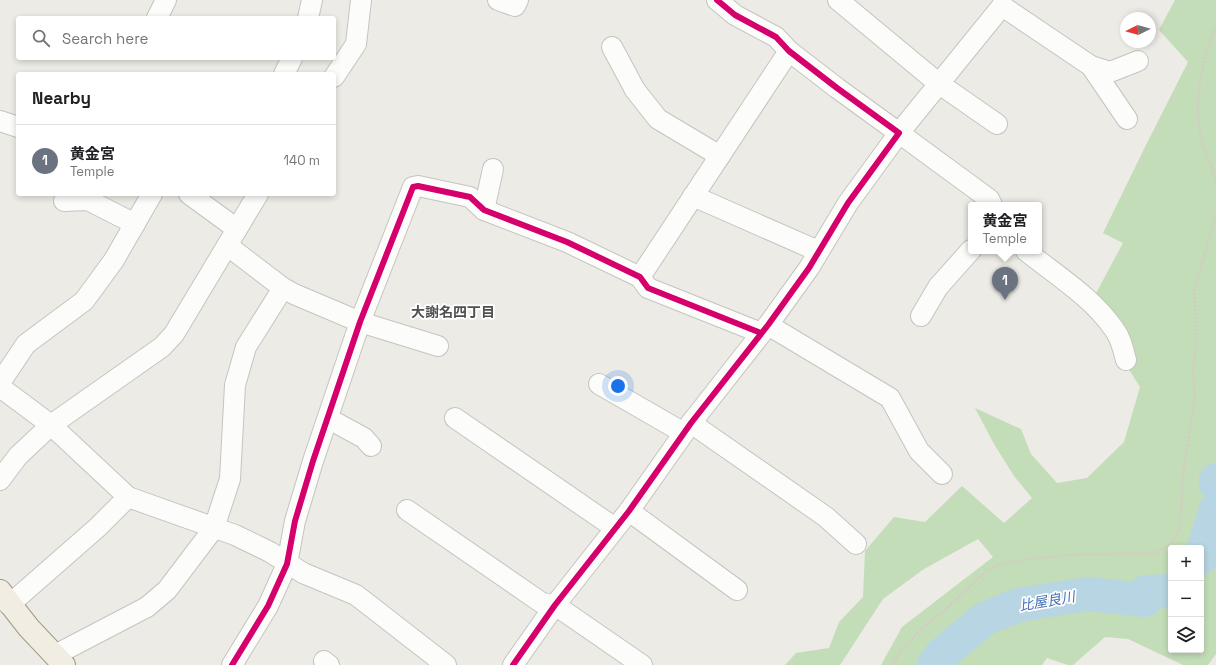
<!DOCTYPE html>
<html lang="en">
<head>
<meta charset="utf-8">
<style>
  body { margin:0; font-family:"Space Grotesk","Noto Sans JP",sans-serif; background:#f6f6f6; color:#202124 }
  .controls { position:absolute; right:12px; bottom:12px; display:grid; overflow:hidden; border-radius:4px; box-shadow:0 2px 6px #0003 }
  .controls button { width:36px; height:36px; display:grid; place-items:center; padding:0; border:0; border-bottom:1px solid #e0e0e0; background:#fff; color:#202124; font:20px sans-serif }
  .compass { position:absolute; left:1120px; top:12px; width:36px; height:36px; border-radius:50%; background:#fff; box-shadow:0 2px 6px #0003; rotate:265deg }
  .you { position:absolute; left:618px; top:386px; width:14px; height:14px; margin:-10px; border:3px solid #fff; border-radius:50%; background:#1a73e8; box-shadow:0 0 0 6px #1a73e833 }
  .badge { display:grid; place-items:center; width:26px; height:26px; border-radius:50%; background:#656563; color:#fff; font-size:13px; font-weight:700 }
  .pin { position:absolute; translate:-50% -33px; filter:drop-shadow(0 1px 2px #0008) }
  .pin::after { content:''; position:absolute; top:21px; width:14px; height:12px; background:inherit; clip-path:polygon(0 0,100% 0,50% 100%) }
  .popup { position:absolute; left:968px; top:202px; width:74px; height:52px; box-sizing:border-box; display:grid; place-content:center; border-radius:4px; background:#fff; filter:drop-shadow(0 1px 3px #0005); font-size:13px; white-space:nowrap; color:#757577 }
  .popup b { font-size:15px; color:#202124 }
  .popup::after { content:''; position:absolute; left:50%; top:100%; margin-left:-8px; border:8px solid transparent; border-top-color:#fff }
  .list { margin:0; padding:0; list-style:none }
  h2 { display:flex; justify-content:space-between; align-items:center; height:52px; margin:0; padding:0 16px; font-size:17px }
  h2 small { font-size:13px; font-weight:400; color:#757577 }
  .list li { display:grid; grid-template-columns:26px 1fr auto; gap:12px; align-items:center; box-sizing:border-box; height:72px; padding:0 16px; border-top:1px solid #e0e0e0 }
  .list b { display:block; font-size:15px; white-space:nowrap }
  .list p { margin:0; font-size:13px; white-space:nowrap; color:#757577 }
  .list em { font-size:13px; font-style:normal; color:#757577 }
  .icon { flex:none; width:22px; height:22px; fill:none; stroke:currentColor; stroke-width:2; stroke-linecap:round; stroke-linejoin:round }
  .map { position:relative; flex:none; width:1216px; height:665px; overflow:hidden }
  .search { position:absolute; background:#fff; box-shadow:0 2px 6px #0003; left:16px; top:16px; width:320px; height:44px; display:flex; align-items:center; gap:10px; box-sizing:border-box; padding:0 14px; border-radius:4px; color:#757577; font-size:15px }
  .panel { position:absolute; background:#fff; box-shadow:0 2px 6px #0003; left:16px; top:72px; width:320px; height:124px; border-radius:4px }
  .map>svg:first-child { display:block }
  .forest { fill:#c3ddb8; fill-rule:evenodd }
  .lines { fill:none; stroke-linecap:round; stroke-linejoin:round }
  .river { stroke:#b7d5e2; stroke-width:34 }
  .minor-casing { stroke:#c4c4c1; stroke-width:22 }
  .major-casing { stroke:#a29b82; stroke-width:24 }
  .path { stroke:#d7c9c4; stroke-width:2.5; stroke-dasharray:2 2; stroke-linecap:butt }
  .minor { stroke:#fcfcfb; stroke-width:20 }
  .major { stroke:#f1ede3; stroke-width:22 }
  .cycleway-casing { stroke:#fff; stroke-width:8 }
  .cycleway { stroke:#d6006c; stroke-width:6 }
  .labels { text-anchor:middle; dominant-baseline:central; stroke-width:3.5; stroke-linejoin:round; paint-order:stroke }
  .neighbourhood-label { font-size:14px; font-weight:bold; fill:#505050; stroke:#fff }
  .water-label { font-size:14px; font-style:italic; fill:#4471b3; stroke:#fff }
</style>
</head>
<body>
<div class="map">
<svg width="1216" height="665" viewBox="0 0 1216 665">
  <rect width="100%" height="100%" fill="#ecebe5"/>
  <path class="forest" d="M 1175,0 L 1216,0 L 1216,654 L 1208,665 L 1183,665 L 1128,639 L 1105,637 L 1073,665 L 1068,665 L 1047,658 L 1042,665 L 881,665 L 902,627 L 993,557 L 978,539 L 924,569 L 883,599 L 840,665 L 785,665 L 796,653 L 829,648 L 839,622 L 863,597 L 865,551 L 894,517 L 925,522 L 962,486 L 1004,523 L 1032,498 L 1014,476 L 994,444 L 975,408 L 1021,429 L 1031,454 L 1057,483 L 1087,478 L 1124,442 L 1140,387 L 1118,352 L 1094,297 L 1123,243 L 1103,233 L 1146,145 L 1188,62 L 1159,30 ZM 1171,548 L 1201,548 L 1201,650 L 1171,650 Z"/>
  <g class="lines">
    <g class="river">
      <path d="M 1216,480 L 1216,484"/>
      <path d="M 1201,558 L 1216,509"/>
      <path d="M 934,665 L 941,655 L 984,619 L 1018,605 L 1087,594 L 1145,600 L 1145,592 L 1171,591"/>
    </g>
    <defs>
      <g id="minor">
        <path d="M 498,0 L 515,6 L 518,0"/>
        <path d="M 838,0 L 938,83 L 997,124"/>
        <path d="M 157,18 L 166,0"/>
        <path d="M 308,18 L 312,0"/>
        <path d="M 612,47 L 635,90 L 658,119 L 720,156"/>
        <path d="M 1091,66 L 1110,72 L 1138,61"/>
        <path d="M 284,74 L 292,58"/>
        <path d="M 334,77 L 356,44 L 361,0"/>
        <path d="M 0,121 L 18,127"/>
        <path d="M 189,194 L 237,229"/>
        <path d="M 693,196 L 818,251"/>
        <path d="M 64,201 L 88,200 L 135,224"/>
        <path d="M 992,205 L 989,199 L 899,133 L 1002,6 L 1091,66 L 1127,119"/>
        <path d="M 484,210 L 493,169"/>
        <path d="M 228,246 L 283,288 L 294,294 L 360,322 L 438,346"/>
        <path d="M 1026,251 C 1056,275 1092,297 1114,329 C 1121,338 1123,349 1126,360"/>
        <path d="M 640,277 L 789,51"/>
        <path d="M 921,316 L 938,287 L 971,250"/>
        <path d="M 768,325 L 890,398 L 919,451 L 942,474"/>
        <path d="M 0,383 L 26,344 L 84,301 L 114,260 L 152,194"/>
        <path d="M 599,384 L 684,433"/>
        <path d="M 0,387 L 51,425 L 128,497 L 235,535 L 270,552 L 303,573 L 356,595 L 446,665"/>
        <path d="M 455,418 L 615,528"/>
        <path d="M 329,419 L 364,438 L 371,446"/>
        <path d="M 691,423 L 826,517 L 856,544"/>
        <path d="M 0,480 L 18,456 L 51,425 L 162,347 L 174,334 L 258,194"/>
        <path d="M 407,510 L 542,603 L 555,605 L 642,665"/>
        <path d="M 629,511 L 737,590"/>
        <path d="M 9,605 L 98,527 L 128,497"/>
        <path d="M 55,655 L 147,607 L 167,590 L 214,528 L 230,479 L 235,385 L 246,347 L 283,288"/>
        <path d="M 324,661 L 329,665"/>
        <path d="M 232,665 L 268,606 L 287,564 L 295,521 L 313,461 L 360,322 L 413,187 L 418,186 L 470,197 L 484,210 L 567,242 L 640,277 L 648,288 L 761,333"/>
        <path d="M 513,665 L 555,605 L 629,511 L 691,423 L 768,325 L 809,268 L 848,203 L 899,133 L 837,88 L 789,51 L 776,37 L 735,15 L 717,0"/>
      </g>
      <path id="major" d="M 0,591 L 29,628 L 64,665"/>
    </defs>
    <use href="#minor" class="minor-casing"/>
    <use href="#major" class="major-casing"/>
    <g class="path">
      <path d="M 1216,27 C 1201,60 1192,106 1202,141 C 1206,155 1214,169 1216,184"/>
      <path d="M 893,665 L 899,652 L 921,629 L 946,609 L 985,572 L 1001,564 L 1029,559 L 1070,555 L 1157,553 L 1171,544 L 1180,528 L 1183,474 L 1195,396 L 1193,368 L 1197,336 L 1194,292 L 1216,214"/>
    </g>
    <use href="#minor" class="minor"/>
    <use href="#major" class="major"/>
    <defs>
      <g id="cycleway">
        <path d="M 232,665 L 268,606 L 287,564 L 295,521 L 313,461 L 360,322 L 413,187 L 418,186 L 470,197 L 484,210 L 567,242 L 640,277 L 648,288 L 761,333"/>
        <path d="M 513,665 L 555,605 L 629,511 L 691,423 L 768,325 L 809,268 L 848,203 L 899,133 L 837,88 L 789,51 L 776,37 L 735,15 L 717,0"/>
      </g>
    </defs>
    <use href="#cycleway" class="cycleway-casing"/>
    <use href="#cycleway" class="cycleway"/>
  </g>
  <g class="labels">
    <g class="neighbourhood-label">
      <text x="453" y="312">大謝名四丁目</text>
    </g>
    <g class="water-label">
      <text transform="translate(1047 601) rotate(-10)">比屋良川</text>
    </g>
  </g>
</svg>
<div class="controls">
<button>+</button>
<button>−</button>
<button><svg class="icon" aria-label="layers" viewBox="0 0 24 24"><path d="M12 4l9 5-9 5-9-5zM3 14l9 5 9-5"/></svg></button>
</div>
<svg class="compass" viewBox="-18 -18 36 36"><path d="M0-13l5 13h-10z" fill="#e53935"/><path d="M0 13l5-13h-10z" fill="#757577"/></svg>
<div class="you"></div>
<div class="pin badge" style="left:1005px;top:300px;background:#6b7280">1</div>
<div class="popup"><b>黄金宮</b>Temple</div>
<div class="search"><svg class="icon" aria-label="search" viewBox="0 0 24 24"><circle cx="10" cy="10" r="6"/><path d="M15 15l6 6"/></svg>Search here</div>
<section class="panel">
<h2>Nearby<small></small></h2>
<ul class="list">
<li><span class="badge" style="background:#6b7280">1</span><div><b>黄金宮</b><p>Temple</p></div><em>140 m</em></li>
</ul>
</section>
</div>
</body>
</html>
